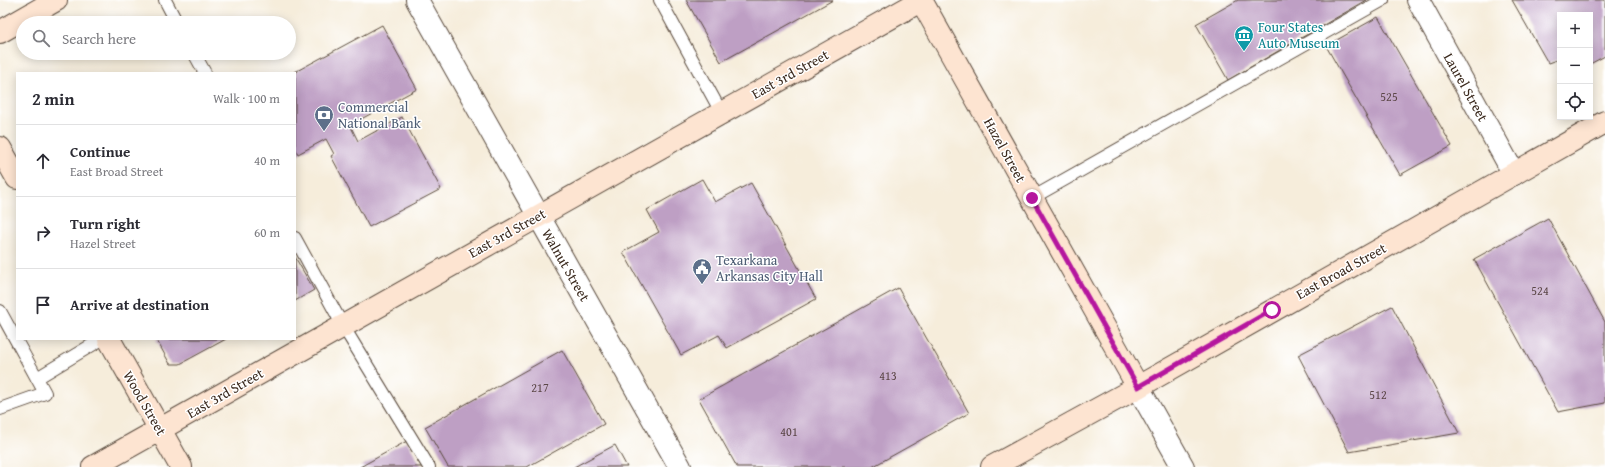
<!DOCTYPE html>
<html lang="en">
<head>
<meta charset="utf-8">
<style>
  body { margin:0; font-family:"Gentium Book Plus",serif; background:#f7f7f7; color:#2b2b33 }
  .controls { position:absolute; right:12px; top:12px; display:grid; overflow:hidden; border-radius:0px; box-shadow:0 2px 10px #0003 }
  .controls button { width:36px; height:36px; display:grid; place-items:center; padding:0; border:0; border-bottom:1px solid #e1e1e2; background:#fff; color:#2b2b33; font:20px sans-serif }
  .stop { position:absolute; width:12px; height:12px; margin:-9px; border:3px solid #b5179e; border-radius:50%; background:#fff }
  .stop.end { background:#b5179e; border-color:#fff; box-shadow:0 1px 4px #0008 }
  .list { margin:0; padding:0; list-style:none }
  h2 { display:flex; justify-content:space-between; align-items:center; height:52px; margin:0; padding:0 16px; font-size:17px }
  h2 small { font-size:13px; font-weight:400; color:#7c7c81 }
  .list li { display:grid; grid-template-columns:26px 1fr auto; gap:12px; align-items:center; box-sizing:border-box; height:72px; padding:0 16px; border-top:1px solid #e1e1e2 }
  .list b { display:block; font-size:15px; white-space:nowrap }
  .list p { margin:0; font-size:13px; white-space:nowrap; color:#7c7c81 }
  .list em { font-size:13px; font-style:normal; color:#7c7c81 }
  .icon { flex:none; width:22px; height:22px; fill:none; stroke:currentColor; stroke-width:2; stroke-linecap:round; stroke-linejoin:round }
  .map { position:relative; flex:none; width:1605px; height:467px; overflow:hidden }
  .search { position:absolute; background:#fff; box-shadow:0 2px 10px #0003; left:16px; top:16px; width:280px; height:44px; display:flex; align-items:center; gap:10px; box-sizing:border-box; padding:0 14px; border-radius:22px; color:#7c7c81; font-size:15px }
  .panel { position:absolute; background:#fff; box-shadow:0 2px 10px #0003; left:16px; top:72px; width:280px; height:268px; border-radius:0px }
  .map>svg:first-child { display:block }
  .building { fill:#be9fc4 }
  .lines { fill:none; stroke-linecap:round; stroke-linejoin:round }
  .lane-casing { stroke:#57473a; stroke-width:14 }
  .street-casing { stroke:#57473a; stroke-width:24 }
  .secondary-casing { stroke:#57473a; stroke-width:24 }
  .lane { stroke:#fff; stroke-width:12 }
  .street { stroke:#fff; stroke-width:22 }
  .secondary { stroke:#fde4d1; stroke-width:22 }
  .route { stroke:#b5179e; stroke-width:5 }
  .labels { text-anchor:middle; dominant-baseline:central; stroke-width:3; stroke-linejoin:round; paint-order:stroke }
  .number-label { font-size:12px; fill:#5c4748 }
  .culture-label { font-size:14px; fill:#0d838f; stroke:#fff; text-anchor:start }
  .street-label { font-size:14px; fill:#3b2a1e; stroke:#fff }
  .service-label { font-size:14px; fill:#4e5e75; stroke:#fff; text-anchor:start }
</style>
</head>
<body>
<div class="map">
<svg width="1605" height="467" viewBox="0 0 1605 467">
  <rect width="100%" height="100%" fill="#fff"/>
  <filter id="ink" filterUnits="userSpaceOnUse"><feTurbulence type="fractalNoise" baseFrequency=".025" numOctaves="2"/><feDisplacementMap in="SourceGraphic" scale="8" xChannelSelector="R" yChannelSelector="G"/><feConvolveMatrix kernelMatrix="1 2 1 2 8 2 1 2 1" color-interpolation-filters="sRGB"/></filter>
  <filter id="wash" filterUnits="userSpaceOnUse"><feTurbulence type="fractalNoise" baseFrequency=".012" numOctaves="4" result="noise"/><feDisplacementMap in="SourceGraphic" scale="16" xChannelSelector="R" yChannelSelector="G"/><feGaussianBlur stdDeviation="0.9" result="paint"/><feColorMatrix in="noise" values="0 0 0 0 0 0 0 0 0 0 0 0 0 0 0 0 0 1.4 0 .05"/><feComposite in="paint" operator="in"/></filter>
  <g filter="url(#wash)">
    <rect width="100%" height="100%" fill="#f6eddb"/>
    <g id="blocks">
      <g class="building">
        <path d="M 686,0 L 833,0 L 721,62 Z"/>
        <path d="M 1238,0 L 1367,0 L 1228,80 L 1196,24 Z"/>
        <path d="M 1512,0 L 1605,0 L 1605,56 L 1590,64 L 1590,15 L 1560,15 L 1560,62 L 1559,59 L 1548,63 Z"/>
        <path d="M 1378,17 L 1452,146 L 1400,175 L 1326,46 Z"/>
        <path d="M 382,25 L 417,89 L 350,125 L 358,141 L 402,117 L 441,189 L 369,227 L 331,156 L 334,154 L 326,139 L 298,154 L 295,148 L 295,72 Z"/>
        <path d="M 702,179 L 715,202 L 751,183 L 816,299 L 727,348 L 719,335 L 681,355 L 623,252 L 659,232 L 647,210 Z"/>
        <path d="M 1548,218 L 1605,322 L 1605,403 L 1558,412 L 1474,259 Z"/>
        <path d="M 295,257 L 314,290 L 295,301 Z"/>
        <path d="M 898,288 L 969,413 L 872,467 L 737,467 L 699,399 Z"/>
        <path d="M 1392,306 L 1459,433 L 1349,452 L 1298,355 Z"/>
        <path d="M 156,339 L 226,339 L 180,364 L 170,364 Z"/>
        <path d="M 562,350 L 604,424 L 527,467 L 448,467 L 425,427 Z"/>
        <path d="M 407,441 L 422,467 L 360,467 Z"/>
        <path d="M 615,445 L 627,467 L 574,467 Z"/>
      </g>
    </g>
  </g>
  <g filter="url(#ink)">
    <use href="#blocks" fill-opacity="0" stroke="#57473a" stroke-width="1"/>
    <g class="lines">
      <defs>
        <g id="lane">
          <path d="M 165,0 L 177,23"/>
          <path d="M 660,0 L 721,112"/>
          <path d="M 194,53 L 205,73"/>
          <path d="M 1032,198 L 1383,0"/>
          <path d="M 295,238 L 343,326 L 429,467"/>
          <path d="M 0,311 L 45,393 L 0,409"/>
          <path d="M 37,378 L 102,339"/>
        </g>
        <g id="street">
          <path d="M 417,0 L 680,467"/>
          <path d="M 1418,0 L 1514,174"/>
          <path d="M 1138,387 L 1183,467"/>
        </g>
        <g id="secondary">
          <path d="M 921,0 L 1138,387"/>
          <path d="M 0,32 L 56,0"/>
          <path d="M 0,148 L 17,178"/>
          <path d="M 109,339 L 181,467"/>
          <path d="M 93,467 L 922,0"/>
          <path d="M 992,467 L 1138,387 L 1605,122"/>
        </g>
      </defs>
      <use href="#lane" class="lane-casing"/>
      <use href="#street" class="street-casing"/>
      <use href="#secondary" class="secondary-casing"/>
      <use href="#lane" class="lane"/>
      <use href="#street" class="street"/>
      <use href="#secondary" class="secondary"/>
    </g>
  </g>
  <g class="lines" filter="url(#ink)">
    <path class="route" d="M 1032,198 L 1138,387 L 1272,310"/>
  </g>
  <defs>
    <symbol id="museum-pin" viewBox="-11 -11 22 30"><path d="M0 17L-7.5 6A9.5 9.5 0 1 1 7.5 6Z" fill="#0f9aa8" stroke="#fff"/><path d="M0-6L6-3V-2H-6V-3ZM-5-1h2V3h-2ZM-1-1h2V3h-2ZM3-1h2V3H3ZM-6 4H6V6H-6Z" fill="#fff"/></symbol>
    <symbol id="bank-pin" viewBox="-11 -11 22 30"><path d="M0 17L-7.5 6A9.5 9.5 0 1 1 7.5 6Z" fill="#5c6f8a" stroke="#fff"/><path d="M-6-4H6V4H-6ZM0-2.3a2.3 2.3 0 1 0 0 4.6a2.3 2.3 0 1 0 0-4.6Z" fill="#fff"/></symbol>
    <symbol id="civic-pin" viewBox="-11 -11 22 30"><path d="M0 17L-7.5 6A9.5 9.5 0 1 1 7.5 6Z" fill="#5c6f8a" stroke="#fff"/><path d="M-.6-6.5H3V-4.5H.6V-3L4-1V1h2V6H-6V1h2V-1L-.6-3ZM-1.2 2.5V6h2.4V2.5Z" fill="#fff"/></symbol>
  </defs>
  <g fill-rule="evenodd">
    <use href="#museum-pin" x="1233" y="24" width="22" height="30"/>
    <use href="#bank-pin" x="313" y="104" width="22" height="30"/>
    <use href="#civic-pin" x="691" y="257" width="22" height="30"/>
  </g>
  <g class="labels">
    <g class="number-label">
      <text x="1389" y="96">525</text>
      <text x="1540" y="290">524</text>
      <text x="888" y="375">413</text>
      <text x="540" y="387">217</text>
      <text x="1378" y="394">512</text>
      <text x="789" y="431">401</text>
    </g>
    <g class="culture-label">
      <text x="1258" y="27">Four States<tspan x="1258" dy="16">Auto Museum</tspan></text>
    </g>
    <g class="street-label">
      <text transform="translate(790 74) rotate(-29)">East 3rd Street</text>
      <text transform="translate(1466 87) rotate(61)">Laurel Street</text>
      <text transform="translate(1005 150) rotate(61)">Hazel Street</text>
      <text transform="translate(507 233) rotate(-29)">East 3rd Street</text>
      <text transform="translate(566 265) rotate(60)">Walnut Street</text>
      <text transform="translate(1341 271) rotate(-29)">East Broad Street</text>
      <text transform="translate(225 393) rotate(-30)">East 3rd Street</text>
      <text transform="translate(145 403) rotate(60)">Wood Street</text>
    </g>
    <g class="service-label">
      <text x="338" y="107">Commercial<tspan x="338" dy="16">National Bank</tspan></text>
      <text x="716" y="260">Texarkana<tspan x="716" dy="16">Arkansas City Hall</tspan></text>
    </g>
  </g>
</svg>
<div class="controls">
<button>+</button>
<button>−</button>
<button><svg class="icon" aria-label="locate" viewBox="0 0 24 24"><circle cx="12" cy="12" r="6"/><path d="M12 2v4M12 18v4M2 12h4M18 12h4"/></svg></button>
</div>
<div class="stop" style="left:1272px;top:310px"></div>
<div class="stop end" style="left:1032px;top:198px"></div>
<div class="search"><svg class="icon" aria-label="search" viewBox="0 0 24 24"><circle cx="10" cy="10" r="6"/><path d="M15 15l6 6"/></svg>Search here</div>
<section class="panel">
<h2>2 min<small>Walk · 100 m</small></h2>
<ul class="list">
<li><svg class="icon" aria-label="ahead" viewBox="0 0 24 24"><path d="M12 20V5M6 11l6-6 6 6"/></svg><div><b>Continue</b><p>East Broad Street</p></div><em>40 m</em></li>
<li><svg class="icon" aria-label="right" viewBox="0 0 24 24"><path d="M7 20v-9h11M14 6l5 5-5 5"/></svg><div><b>Turn right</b><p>Hazel Street</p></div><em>60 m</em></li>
<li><svg class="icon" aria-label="arrive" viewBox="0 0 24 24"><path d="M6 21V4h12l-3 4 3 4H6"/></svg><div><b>Arrive at destination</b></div></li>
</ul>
</section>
</div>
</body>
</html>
